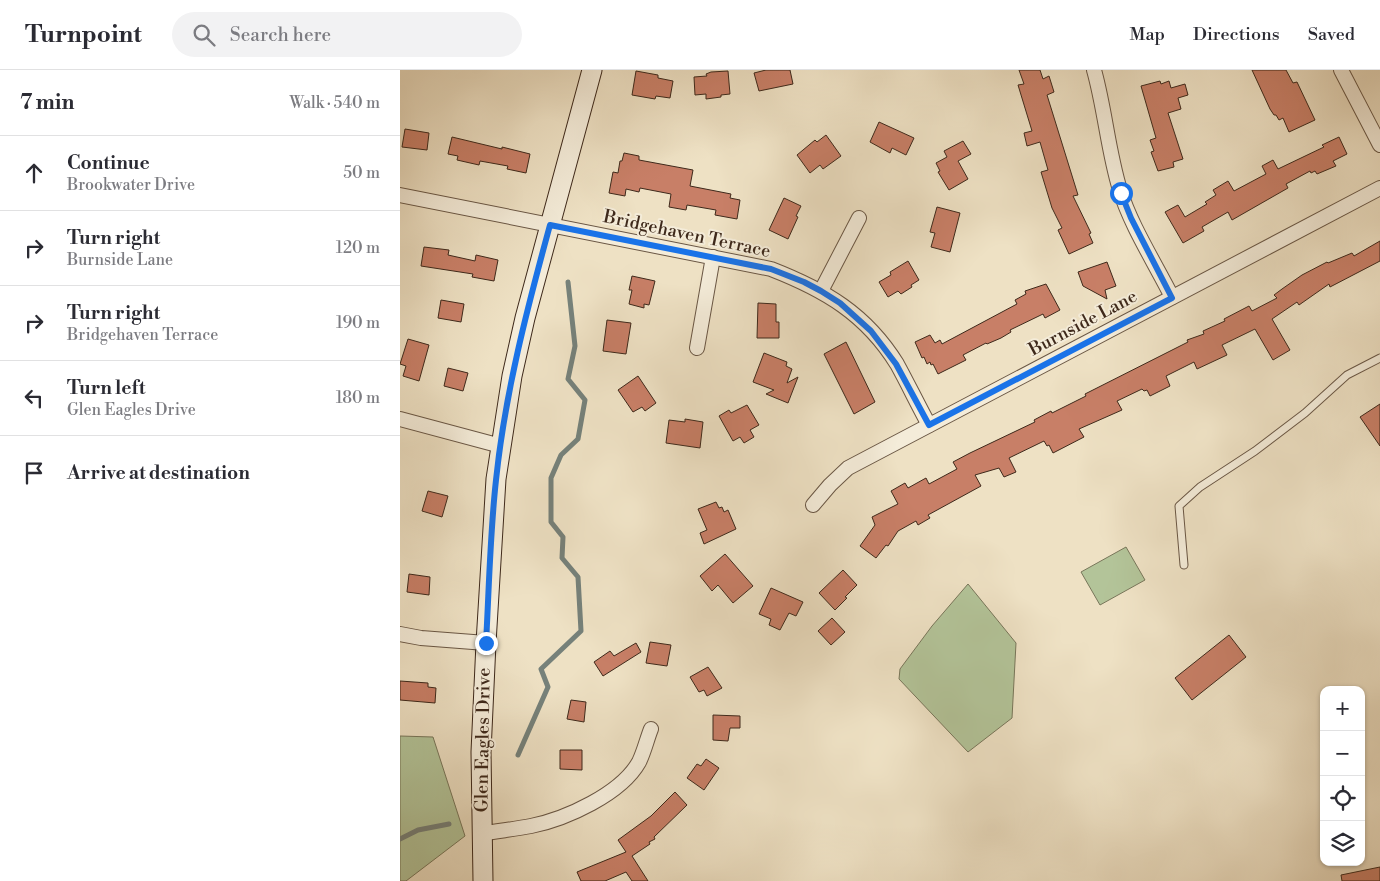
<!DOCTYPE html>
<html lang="en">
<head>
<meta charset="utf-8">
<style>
  body { margin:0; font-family:"Libre Bodoni",serif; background:#f2f2f3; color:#2b2b33 }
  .controls { position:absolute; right:15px; bottom:15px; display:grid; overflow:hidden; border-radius:10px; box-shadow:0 1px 4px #0004 }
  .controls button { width:45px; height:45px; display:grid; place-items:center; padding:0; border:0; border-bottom:1px solid #e1e1e2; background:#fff; color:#2b2b33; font:25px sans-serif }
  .stop { position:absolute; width:15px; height:15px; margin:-11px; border:4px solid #1a73e8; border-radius:50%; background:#fff }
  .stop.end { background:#1a73e8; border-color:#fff; box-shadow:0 1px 5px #0008 }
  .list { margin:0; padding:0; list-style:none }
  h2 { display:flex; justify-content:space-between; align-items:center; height:65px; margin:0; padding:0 20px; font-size:21px }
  h2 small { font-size:16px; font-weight:400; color:#7c7c81 }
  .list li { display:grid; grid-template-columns:32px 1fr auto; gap:15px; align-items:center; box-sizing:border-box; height:75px; padding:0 20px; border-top:1px solid #e1e1e2 }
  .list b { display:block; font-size:19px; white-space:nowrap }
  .list p { margin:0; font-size:16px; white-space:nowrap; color:#7c7c81 }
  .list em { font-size:16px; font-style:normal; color:#7c7c81 }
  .icon { flex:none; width:28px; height:28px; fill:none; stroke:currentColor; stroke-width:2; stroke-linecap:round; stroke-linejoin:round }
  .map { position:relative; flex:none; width:980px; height:811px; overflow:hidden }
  header { display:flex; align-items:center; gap:30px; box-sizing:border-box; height:70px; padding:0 25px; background:#fff; border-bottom:1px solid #e1e1e2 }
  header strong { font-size:24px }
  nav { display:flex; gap:28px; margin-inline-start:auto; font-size:18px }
  .search { width:350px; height:45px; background:#f2f2f3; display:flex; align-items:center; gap:12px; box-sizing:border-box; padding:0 18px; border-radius:28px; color:#7c7c81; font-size:19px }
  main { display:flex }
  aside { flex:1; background:#fff }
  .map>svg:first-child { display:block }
  .green { fill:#b3c499; stroke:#78765a }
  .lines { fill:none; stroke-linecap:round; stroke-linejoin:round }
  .stream { stroke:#76817a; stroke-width:5 }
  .building { fill:#c87f67; stroke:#3e291b }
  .lane-casing { stroke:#6a5745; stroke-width:9 }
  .street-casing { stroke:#6a5745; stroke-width:16 }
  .secondary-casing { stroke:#3e291b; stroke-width:21 }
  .lane { stroke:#f4ecd9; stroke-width:7 }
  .street { stroke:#f4ecd9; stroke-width:14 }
  .secondary { stroke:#f4ecd9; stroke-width:19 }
  .route { stroke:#1a73e8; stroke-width:6 }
  .labels { text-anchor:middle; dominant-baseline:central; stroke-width:4; stroke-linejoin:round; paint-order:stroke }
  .street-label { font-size:18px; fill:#3e291b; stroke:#f4ecd9 }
</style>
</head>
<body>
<header>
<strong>Turnpoint</strong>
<div class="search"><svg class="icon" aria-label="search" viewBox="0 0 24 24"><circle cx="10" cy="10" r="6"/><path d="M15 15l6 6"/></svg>Search here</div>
<nav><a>Map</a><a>Directions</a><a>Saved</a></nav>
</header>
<main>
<aside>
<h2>7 min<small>Walk · 540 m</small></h2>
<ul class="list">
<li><svg class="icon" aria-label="ahead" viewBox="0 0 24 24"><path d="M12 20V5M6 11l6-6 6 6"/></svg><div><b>Continue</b><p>Brookwater Drive</p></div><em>50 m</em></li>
<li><svg class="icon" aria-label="right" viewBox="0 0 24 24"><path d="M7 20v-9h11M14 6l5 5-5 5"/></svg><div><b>Turn right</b><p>Burnside Lane</p></div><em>120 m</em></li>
<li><svg class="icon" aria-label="right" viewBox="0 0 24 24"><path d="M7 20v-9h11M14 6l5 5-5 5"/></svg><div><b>Turn right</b><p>Bridgehaven Terrace</p></div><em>190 m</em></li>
<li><svg class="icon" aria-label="left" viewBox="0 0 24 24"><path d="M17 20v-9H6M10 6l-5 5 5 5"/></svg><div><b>Turn left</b><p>Glen Eagles Drive</p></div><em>180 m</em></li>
<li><svg class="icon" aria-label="arrive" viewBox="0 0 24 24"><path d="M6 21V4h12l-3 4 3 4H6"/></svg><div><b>Arrive at destination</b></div></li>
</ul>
</aside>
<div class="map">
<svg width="980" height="811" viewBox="0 0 980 811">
  <rect width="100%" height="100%" fill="#eee1c4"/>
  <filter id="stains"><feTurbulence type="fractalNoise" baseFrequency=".004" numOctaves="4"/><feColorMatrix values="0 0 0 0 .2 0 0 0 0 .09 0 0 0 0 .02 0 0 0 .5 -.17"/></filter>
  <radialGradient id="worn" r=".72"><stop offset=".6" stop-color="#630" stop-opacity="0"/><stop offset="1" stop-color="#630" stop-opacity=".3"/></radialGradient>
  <g class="green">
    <path d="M 726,477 L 745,510 L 700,535 L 681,502 Z"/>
    <path d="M 568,514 L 616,573 L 612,648 L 568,682 L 499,609 L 500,599 L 532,556 Z"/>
    <path d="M 0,666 L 33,667 L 65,766 L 6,811 L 0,811 Z"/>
  </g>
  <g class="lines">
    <g class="stream">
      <path d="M 118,685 L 148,617 L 141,599 L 181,561 L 178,507 L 162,488 L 163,467 L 151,452 L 151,408 L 161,385 L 178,369 L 185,330 L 168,309 L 175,276 L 168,212"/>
      <path d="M 0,769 L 18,760 L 49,754"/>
    </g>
  </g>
  <g class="building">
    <path d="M 366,0 L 390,0 L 393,14 L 359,21 L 354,3 Z"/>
    <path d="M 619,0 L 640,0 L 643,9 L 649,6 L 654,22 L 647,25 L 678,125 L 673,126 L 691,163 L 689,164 L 693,173 L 669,184 L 658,160 L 662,158 L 652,138 L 641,102 L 648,100 L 640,72 L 627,76 L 624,63 L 632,61 L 618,15 L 624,14 Z"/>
    <path d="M 852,0 L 886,0 L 893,13 L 897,12 L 915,50 L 889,62 L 883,48 L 879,50 L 876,45 L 874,45 L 870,39 Z"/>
    <path d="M 236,1 L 258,5 L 258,8 L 273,11 L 270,28 L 256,26 L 255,29 L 232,25 Z"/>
    <path d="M 328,1 L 330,24 L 321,25 L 321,27 L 306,29 L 306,24 L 295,25 L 294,7 L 307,6 L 306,4 L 311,2 Z"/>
    <path d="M 760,11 L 761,14 L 769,11 L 771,18 L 785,14 L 788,25 L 778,28 L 781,39 L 768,43 L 783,89 L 773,92 L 774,97 L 758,101 L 751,82 L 754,81 L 750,70 L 756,68 L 741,16 Z"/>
    <path d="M 479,52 L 514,68 L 506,85 L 492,78 L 490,83 L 470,72 Z"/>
    <path d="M 5,59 L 29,63 L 27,80 L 2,77 Z"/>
    <path d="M 426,65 L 441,86 L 423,99 L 420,95 L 410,103 L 397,85 L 415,70 L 417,72 Z"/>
    <path d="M 52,67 L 102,79 L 102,77 L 130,84 L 126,103 L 107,99 L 108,96 L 80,91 L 79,95 L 57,90 L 58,86 L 48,84 Z"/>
    <path d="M 939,67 L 947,84 L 933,91 L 936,96 L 917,104 L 915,101 L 911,103 L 910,101 L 886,114 L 888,118 L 832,150 L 828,142 L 802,157 L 804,161 L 783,173 L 765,142 L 778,135 L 785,147 L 807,134 L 805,132 L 816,125 L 813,120 L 828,111 L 834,121 L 866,104 L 862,96 L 873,90 L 878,99 L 924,77 L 922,75 Z"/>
    <path d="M 563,71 L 571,84 L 558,91 L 568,109 L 549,120 L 538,102 L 540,101 L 536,93 L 547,87 L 544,81 Z"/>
    <path d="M 224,83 L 239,86 L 239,90 L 293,100 L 290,116 L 331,124 L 330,128 L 340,130 L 337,149 L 315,145 L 316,140 L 287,135 L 286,140 L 269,137 L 271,124 L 240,118 L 239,122 L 226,119 L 225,126 L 209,123 L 213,102 L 218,103 L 220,91 L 222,91 Z"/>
    <path d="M 384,128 L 401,136 L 396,146 L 398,147 L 388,169 L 369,160 Z"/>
    <path d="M 537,137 L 560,143 L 550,182 L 531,177 L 535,163 L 530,162 Z"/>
    <path d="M 980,171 L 980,191 L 930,217 L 929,214 L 899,235 L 897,232 L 872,249 L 890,280 L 873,290 L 855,259 L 822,275 L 827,285 L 797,299 L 794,292 L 766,306 L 770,316 L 750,326 L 747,320 L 744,321 L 742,319 L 717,331 L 722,340 L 679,359 L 684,367 L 653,383 L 649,375 L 647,376 L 644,371 L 609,388 L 616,402 L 604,407 L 599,398 L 575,405 L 581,416 L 528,445 L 530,448 L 518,455 L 516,451 L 498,461 L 488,476 L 486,475 L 476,488 L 460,476 L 475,455 L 472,447 L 498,434 L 491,421 L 505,413 L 508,418 L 526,408 L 529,414 L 557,399 L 553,392 L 570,383 L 635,352 L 634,350 L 651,341 L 652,343 L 686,326 L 685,324 L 788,272 L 787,270 L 804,264 L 803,261 L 825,251 L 824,249 L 849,236 L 852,241 L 877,228 L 874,225 L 882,219 L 902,205 L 927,192 L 928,193 L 952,183 L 954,186 Z"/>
    <path d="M 24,177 L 49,180 L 48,185 L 75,191 L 76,185 L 98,190 L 94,211 L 72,207 L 73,204 L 21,196 Z"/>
    <path d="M 508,191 L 519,210 L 511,215 L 512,217 L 501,224 L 498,221 L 488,227 L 479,212 L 491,205 L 490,202 Z"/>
    <path d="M 707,192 L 716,216 L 705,220 L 707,229 L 683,216 L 678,202 Z"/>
    <path d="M 232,206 L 255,211 L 249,235 L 244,234 L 244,238 L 229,234 L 232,220 L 229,220 Z"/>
    <path d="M 646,214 L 660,240 L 645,248 L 643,244 L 610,260 L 611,262 L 601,268 L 587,274 L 586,273 L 563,285 L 566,290 L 538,304 L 533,294 L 531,295 L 530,292 L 527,294 L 524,287 L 522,288 L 515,272 L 530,265 L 535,273 L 540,270 L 542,274 L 617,234 L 615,230 L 626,224 L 625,221 Z"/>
    <path d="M 41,230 L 64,234 L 61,252 L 38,248 Z"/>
    <path d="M 358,233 L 376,234 L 376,252 L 379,252 L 379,268 L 357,268 Z"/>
    <path d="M 207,250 L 231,253 L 226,284 L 203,281 Z"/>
    <path d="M 8,269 L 29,275 L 19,311 L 3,306 L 6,296 L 0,294 Z"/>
    <path d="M 446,272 L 475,332 L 454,344 L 424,284 Z"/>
    <path d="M 364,283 L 387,292 L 386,296 L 392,299 L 387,313 L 398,307 L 388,333 L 366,324 L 374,320 L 353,312 Z"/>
    <path d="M 48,298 L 68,303 L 63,321 L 44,316 Z"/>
    <path d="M 238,306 L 256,333 L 245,341 L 242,337 L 233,342 L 218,320 Z"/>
    <path d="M 980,334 L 980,376 L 960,347 Z"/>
    <path d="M 347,335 L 359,355 L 350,360 L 354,367 L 344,373 L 340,367 L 333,371 L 319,346 L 329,340 L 331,343 Z"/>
    <path d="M 285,349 L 303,352 L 300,378 L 266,373 L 269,350 L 285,352 Z"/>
    <path d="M 28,421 L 48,426 L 42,447 L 22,441 Z"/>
    <path d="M 316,432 L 319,438 L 322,437 L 324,442 L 328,440 L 336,459 L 304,474 L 300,463 L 307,460 L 298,439 Z"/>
    <path d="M 325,484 L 353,516 L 333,533 L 318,515 L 312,521 L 300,506 Z"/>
    <path d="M 443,500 L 457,515 L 445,527 L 447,528 L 435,540 L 419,523 Z"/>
    <path d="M 9,504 L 30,507 L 29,525 L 7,522 Z"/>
    <path d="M 371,518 L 403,532 L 396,546 L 389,543 L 380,560 L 369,555 L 371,549 L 359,544 Z"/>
    <path d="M 432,548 L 445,562 L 431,575 L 418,561 Z"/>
    <path d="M 829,565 L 846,587 L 792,630 L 775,608 Z"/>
    <path d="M 250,572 L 271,575 L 267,596 L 246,593 Z"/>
    <path d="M 236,573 L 241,582 L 203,606 L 194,592 L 210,581 L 214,586 Z"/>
    <path d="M 308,597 L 322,618 L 307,626 L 304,620 L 299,622 L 290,607 Z"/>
    <path d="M 0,611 L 28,613 L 28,617 L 36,618 L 35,633 L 0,630 Z"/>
    <path d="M 171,630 L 186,632 L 184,652 L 167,649 Z"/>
    <path d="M 313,645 L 340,646 L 340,658 L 330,658 L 328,671 L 313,670 Z"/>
    <path d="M 160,680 L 182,680 L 182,700 L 160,699 Z"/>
    <path d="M 306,689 L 319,698 L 304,720 L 287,708 L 297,694 L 301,696 Z"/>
    <path d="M 275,722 L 287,735 L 254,767 L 255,769 L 249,772 L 250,774 L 232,786 L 248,811 L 232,811 L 226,802 L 205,811 L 181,811 L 177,802 L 226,782 L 218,770 L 251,746 Z"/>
    <path d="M 980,797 L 980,811 L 942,811 L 941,805 Z"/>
  </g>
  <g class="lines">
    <defs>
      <path id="lane" d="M 784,495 L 779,436 L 800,417 L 855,381 L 905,343 L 947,305 L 980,288"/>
      <g id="street">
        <path d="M 694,0 C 705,39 708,81 720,120 C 730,154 756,195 772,227"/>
        <path d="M 941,0 L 980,75"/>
        <path d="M 0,125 L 371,199 C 425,220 466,244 497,294 C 508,314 518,335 529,355"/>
        <path d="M 421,221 L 459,148"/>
        <path d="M 297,278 L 313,187"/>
        <path d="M 0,349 L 101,376"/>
        <path d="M 413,435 L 430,415 L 448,398 L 980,118"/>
        <path d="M 0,564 L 21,568 L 86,573"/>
        <path d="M 81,764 C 98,761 115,759 131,756 C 166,749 221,724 239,692 C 244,682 247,669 251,659"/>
      </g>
      <path id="secondary" d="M 83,811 L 81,682 L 86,573 L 96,409 L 112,306 L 125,248 L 192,0"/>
    </defs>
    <use href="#lane" class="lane-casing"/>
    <use href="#street" class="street-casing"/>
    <use href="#secondary" class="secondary-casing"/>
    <use href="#lane" class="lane"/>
    <use href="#street" class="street"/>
    <use href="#secondary" class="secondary"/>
  </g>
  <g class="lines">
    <path class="route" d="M 86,573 C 89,519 90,464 96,410 C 105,323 127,239 150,155 L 371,199 L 404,212 L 421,221 L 440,233 L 471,261 L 496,294 L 529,355 L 772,228 L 731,148 L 721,123"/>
  </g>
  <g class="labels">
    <g class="street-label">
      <text transform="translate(287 164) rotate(12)">Bridgehaven Terrace</text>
      <text transform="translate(683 253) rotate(-28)">Burnside Lane</text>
      <text transform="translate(83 670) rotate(-89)">Glen Eagles Drive</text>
    </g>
  </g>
  <rect width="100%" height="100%" filter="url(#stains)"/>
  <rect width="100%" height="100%" fill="url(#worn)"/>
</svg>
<div class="controls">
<button>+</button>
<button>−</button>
<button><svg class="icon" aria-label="locate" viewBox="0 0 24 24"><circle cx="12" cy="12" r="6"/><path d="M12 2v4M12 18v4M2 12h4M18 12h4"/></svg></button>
<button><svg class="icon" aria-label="layers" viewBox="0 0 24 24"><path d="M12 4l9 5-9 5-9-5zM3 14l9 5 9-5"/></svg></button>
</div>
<div class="stop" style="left:721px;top:123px"></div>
<div class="stop end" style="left:86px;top:573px"></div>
</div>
</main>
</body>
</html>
